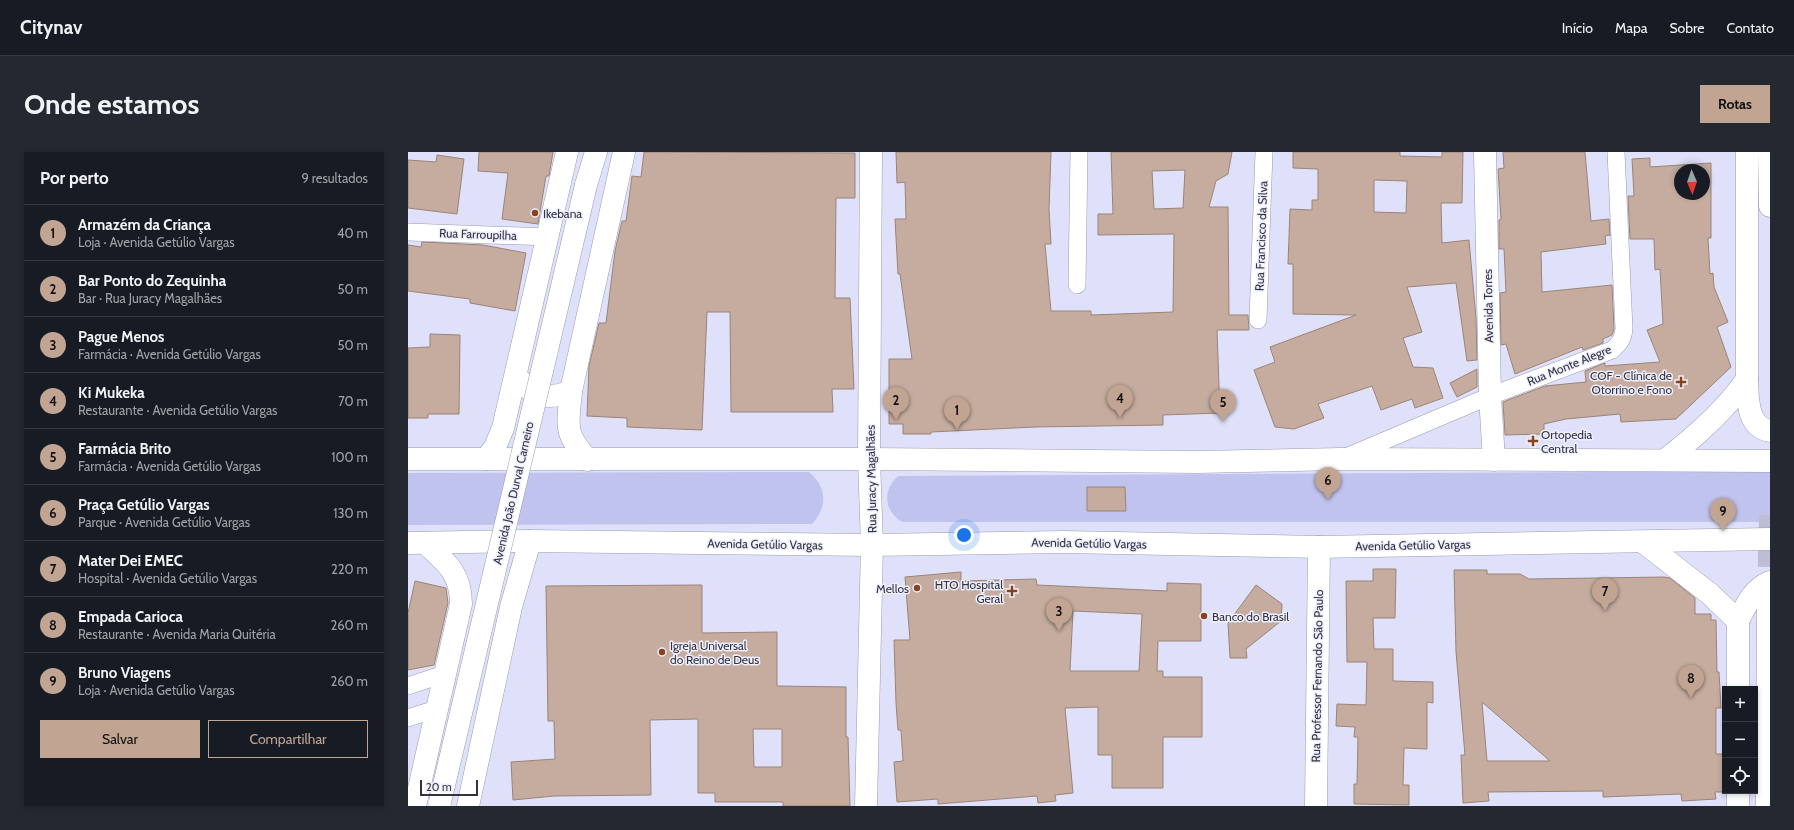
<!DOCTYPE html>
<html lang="pt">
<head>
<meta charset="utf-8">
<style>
  body { margin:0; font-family:Cabin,sans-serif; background:#242831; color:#f1f3f6 }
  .controls { position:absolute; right:12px; bottom:12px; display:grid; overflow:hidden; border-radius:0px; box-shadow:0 2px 6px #0003 }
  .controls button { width:36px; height:36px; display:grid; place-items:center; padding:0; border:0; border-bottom:1px solid #363941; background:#171b24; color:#f1f3f6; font:20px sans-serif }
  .compass { position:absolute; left:1266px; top:12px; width:36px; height:36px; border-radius:50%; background:#171b24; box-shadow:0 2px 6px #0003; rotate:178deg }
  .scale { position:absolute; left:12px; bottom:10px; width:58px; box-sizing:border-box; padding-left:4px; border:2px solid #33333d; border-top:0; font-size:11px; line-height:14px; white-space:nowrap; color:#33333d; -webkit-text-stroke:3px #eeefff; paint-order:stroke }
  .you { position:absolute; left:556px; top:383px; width:14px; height:14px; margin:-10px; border:3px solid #fff; border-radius:50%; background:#1a73e8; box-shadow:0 0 0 6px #1a73e833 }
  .badge { display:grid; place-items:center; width:26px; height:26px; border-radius:50%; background:#c2a492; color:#111; font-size:13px; font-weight:700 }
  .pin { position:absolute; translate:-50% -33px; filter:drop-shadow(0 1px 2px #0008) }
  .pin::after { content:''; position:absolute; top:21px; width:14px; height:12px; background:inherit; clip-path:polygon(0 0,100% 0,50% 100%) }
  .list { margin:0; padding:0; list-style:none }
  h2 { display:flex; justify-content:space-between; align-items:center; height:52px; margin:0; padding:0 16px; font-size:17px }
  h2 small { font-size:13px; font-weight:400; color:#9ea1a6 }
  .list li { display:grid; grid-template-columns:26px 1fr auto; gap:12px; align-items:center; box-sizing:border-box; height:56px; padding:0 16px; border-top:1px solid #363941 }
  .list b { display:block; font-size:15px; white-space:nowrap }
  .list p { margin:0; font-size:13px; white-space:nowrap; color:#9ea1a6 }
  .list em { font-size:13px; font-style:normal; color:#9ea1a6 }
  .actions { display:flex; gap:8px; padding:12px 16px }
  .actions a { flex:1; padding:9px 0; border:1px solid #c2a492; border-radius:0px; text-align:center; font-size:14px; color:#c2a492 }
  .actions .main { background:#c2a492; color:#111 }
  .icon { flex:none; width:22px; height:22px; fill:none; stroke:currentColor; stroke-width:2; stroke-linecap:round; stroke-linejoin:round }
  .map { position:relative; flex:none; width:1362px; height:654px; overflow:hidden; border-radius:0px }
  header { display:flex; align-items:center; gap:24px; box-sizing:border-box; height:56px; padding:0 20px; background:#171b24; border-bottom:1px solid #363941 }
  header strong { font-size:19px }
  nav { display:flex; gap:22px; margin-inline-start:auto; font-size:14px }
  .intro { display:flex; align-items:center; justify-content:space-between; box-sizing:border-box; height:96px; padding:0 24px }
  h1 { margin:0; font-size:28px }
  .button { padding:10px 18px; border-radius:0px; background:#c2a492; color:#111; font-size:14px; font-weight:700 }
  main { display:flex; gap:24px; padding:0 24px }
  aside { flex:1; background:#171b24; border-radius:0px; box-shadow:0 2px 6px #0003 }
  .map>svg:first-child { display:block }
  .green { fill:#c1c3ef }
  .building { fill:#c5ac9f; stroke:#9b8377; fill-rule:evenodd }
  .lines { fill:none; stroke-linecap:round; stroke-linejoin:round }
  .primary-tunnel { stroke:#bdbed4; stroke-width:22; stroke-dasharray:22 11; stroke-linecap:butt }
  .street-casing { stroke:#999ab2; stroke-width:18 }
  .secondary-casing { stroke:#999ab2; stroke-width:23 }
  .primary-casing { stroke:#999ab2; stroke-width:23 }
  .street { stroke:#fff; stroke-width:17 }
  .secondary { stroke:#fff; stroke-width:22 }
  .primary { stroke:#fff; stroke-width:22 }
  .primary-bridge-casing { stroke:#999ab2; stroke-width:23; stroke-linecap:butt }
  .primary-bridge { stroke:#fff; stroke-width:22 }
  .poi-dot { fill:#884318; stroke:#eeefff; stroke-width:1.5 }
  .labels { text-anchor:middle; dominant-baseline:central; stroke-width:3; stroke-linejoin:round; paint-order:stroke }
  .poi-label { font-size:12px; fill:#33333d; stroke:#eeefff; text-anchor:start }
  .street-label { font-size:12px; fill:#33333d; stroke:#eeefff }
</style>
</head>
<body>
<header>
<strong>Citynav</strong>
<nav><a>Início</a><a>Mapa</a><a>Sobre</a><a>Contato</a></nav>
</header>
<div class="intro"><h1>Onde estamos</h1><a class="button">Rotas</a></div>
<main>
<aside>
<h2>Por perto<small>9 resultados</small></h2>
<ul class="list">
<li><span class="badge">1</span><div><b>Armazém da Criança</b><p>Loja · Avenida Getúlio Vargas</p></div><em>40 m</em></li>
<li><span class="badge">2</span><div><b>Bar Ponto do Zequinha</b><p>Bar · Rua Juracy Magalhães</p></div><em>50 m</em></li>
<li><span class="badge">3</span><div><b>Pague Menos</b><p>Farmácia · Avenida Getúlio Vargas</p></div><em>50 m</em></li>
<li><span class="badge">4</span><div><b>Ki Mukeka</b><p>Restaurante · Avenida Getúlio Vargas</p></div><em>70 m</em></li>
<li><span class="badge">5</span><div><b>Farmácia Brito</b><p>Farmácia · Avenida Getúlio Vargas</p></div><em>100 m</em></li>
<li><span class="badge">6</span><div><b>Praça Getúlio Vargas</b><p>Parque · Avenida Getúlio Vargas</p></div><em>130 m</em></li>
<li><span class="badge">7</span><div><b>Mater Dei EMEC</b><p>Hospital · Avenida Getúlio Vargas</p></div><em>220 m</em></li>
<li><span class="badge">8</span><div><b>Empada Carioca</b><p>Restaurante · Avenida Maria Quitéria</p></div><em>260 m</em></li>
<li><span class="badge">9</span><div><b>Bruno Viagens</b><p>Loja · Avenida Getúlio Vargas</p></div><em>260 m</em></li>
</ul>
<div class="actions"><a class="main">Salvar</a><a>Compartilhar</a></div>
</aside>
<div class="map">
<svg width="1362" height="654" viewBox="0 0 1362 654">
  <rect width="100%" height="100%" fill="#dfe1fa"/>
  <g class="green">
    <path d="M 1362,319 L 1362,370 L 494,370 C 476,359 474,339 490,324 Z"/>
    <path d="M 401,320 C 419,335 420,355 404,372 L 0,373 L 0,321 Z"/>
  </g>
  <g class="building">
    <path d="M 71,0 L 145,0 L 141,24 L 138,24 L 130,72 L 94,67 L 100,21 L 70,19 Z"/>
    <path d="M 236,0 L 447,1 L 447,46 L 428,46 L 427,146 L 442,146 L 446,237 L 424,237 L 425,260 L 323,260 L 322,160 L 299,160 L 294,278 L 219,275 L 219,266 L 179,264 L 181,214 L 191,171 L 198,171 L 207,99 L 214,69 L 218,69 L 224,24 L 233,25 Z"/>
    <path d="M 488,0 L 643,0 L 641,58 L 643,92 L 637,92 L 643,159 L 683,159 L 683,163 L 765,160 L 766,82 L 690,83 L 690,62 L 705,62 L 703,0 L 824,0 L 820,22 L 808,29 L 801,55 L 820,55 L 821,163 L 840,163 L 841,178 L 809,178 L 812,261 L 755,263 L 755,273 L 627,275 L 523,280 L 523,282 L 495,282 L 495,272 L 481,272 L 481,207 L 504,207 L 492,122 L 490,122 L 487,67 L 498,67 L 497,30 L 489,31 ZM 777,18 L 775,56 L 746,57 L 744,19 Z"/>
    <path d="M 885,0 L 992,0 L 992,4 L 1034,5 L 1034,0 L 1055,0 L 1054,51 L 1033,51 L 1034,91 L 1061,88 L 1068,166 L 1069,208 L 1059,209 L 1048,131 L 999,135 L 1014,180 L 995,186 L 1005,215 L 1025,216 L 1035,246 L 1007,256 L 1004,247 L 973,258 L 964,234 L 910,252 L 916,266 L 886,277 L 867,275 L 846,218 L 867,210 L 862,195 L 948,163 L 885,162 L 885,112 L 880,112 L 882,57 L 904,58 L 904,48 L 910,48 L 910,17 L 885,16 ZM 966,28 L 999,29 L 998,61 L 966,60 Z"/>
    <path d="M 1095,0 L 1177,0 L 1183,69 L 1201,67 L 1202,84 L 1201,83 L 1197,84 L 1198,92 L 1133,100 L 1134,140 L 1204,133 L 1206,177 L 1204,183 L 1195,187 L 1195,191 L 1175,198 L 1174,195 L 1107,222 L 1098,192 L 1093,193 L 1092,141 L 1098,140 L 1096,97 L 1091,97 L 1091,68 L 1093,67 L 1090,17 L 1096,16 Z"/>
    <path d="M 29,3 L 56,7 L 49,62 L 0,56 L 0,8 L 28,10 Z"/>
    <path d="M 1242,6 L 1242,15 L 1303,11 L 1303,86 L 1300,86 L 1302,122 L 1305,121 L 1306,135 L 1320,170 L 1309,175 L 1323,215 L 1268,267 L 1213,270 L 1212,262 L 1158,267 L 1136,272 L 1136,282 L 1097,283 L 1095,250 L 1137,234 L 1178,230 L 1177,219 L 1197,211 L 1197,214 L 1252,210 L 1239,178 L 1255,172 L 1252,117 L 1247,118 L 1246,87 L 1222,87 L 1220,44 L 1226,44 L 1224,7 ZM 1272,18 L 1296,18 L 1296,42 L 1272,42 Z"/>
    <path d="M 14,90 L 75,93 L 118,101 L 107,159 L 62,151 L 62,147 L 0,139 L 0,93 L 13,95 Z"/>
    <path d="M 22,182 L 52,183 L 51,262 L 20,262 L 20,266 L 0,266 L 0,196 L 22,195 Z"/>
    <path d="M 1069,217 L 1069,235 L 1049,245 L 1042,231 Z"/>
    <path d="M 679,335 L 717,335 L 718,359 L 679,359 Z"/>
    <path d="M 965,417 L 988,417 L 987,466 L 965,466 L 966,497 L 985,497 L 985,529 L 1025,530 L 1025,551 L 1019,550 L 1019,597 L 996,596 L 995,633 L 1001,633 L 1001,653 L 946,652 L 946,632 L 949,632 L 950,585 L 946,585 L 947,575 L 928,574 L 929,552 L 958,553 L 959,510 L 939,510 L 938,429 L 965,429 Z"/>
    <path d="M 1046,418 L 1079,418 L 1079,422 L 1112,422 L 1121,427 L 1256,425 L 1262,426 L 1287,446 L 1287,462 L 1303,462 L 1303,468 L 1308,468 L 1309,520 L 1311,520 L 1313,556 L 1308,556 L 1308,602 L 1316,602 L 1316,640 L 1307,640 L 1308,647 L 1274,649 L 1273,642 L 1195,645 L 1195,639 L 1080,640 L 1081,649 L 1055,651 L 1053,603 L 1057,603 L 1048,500 ZM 1074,550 L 1142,609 L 1079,609 Z"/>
    <path d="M 553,420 L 553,429 L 628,427 L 629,433 L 759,439 L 759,431 L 793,432 L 793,489 L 750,489 L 749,519 L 755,519 L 755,525 L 794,525 L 794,585 L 755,585 L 755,636 L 704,636 L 704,603 L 690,603 L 690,555 L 657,556 L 665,641 L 647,643 L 648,649 L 630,651 L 629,644 L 530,652 L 530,647 L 489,650 L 486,610 L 495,609 L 493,578 L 490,578 L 488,551 L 486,488 L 502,488 L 497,425 ZM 665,459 L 734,462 L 731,519 L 662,519 Z"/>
    <path d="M 7,429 L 38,436 L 40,451 L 26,513 L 0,518 L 0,461 Z"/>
    <path d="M 294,433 L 294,481 L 369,480 L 369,534 L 438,535 L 438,585 L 440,585 L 442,654 L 375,654 L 375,650 L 307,650 L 307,641 L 290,641 L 290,567 L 242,568 L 243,643 L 146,644 L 105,648 L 103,610 L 147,607 L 146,569 L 140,569 L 138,434 ZM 345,577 L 374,577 L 374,615 L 346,615 Z"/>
    <path d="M 848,433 L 874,452 L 873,469 L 838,497 L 839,506 L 822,506 L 820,471 Z"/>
  </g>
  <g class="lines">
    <path class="primary-tunnel" d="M 1360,448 L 1362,363"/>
    <defs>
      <g id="street">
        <path d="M 0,80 L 140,85"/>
        <path d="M 669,133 L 671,0"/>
        <path d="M 850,168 L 856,0"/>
        <path d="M 938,305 L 1082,244 L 1204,198 C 1212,191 1215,187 1216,177 L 1208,0"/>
        <path d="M 0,534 L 36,522"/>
        <path d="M 0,566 L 28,557"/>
      </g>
      <g id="secondary">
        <path d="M 1077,0 L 1082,244 L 1086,308"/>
        <path d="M 458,654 L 464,393 L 461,307 L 463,0"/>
        <path d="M 908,654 L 911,395"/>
      </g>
      <g id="primary">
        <path d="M 1361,0 L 1362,54"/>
        <path d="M 178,33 L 188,0"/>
        <path d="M 1339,227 C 1340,245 1338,275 1362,279"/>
        <path d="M 114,230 C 128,247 144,247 163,239"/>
        <path d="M 0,307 L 461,307 L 789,310 L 933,307 L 1362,309"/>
        <path d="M 78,307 L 87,295 L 95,276 L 159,0"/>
        <path d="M 180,308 C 155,281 160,273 163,239 L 216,0"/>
        <path d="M 1257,308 C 1287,285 1317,259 1339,227 L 1339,0"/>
        <path d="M 1235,390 L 1302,442 L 1330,469 L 1330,537"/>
        <path d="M 0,391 L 122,389 L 464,393 L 656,390 L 911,395 L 1362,387"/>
        <path d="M 1330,469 C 1338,453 1345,437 1362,430"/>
        <path d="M 7,654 L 53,452 C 53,421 38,410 17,391"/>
        <path d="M 60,654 L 103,455 L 122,389"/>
        <path d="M 1330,654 L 1330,639"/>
        <path d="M 1359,654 L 1360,448"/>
      </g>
    </defs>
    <use href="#street" class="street-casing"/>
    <use href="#secondary" class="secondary-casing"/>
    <use href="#primary" class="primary-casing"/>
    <use href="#street" class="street"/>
    <use href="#secondary" class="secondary"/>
    <use href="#primary" class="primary"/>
    <defs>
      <path id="primary-bridge" d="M 32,650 L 178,33"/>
    </defs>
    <use href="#primary-bridge" class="primary-bridge-casing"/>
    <use href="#primary-bridge" class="primary-bridge"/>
  </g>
  <g class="poi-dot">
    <circle cx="127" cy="61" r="4"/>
    <path d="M1271 224h4v4h4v4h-4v4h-4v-4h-4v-4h4z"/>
    <path d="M1123 283h4v4h4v4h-4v4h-4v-4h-4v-4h4z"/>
    <circle cx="509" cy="436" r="4"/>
    <path d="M602 433h4v4h4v4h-4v4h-4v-4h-4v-4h4z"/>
    <circle cx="796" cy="464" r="4"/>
    <circle cx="254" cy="500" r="4"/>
  </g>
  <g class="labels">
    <g class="poi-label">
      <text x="135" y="61">Ikebana</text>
      <text x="1264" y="223" text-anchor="end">COF - Clínica de<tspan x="1264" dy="14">Otorrino e Fono</tspan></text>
      <text x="1133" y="282">Ortopedia<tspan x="1133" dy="14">Central</tspan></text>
      <text x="595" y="432" text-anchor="end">HTO Hospital<tspan x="595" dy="14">Geral</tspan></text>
      <text x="501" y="436" text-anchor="end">Mellos</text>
      <text x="804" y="464">Banco do Brasil</text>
      <text x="262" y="493">Igreja Universal<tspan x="262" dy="14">do Reino de Deus</tspan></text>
    </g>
    <g class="street-label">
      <text transform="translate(70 82) rotate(2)">Rua Farroupilha</text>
      <text transform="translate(853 84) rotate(-88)">Rua Francisco da Silva</text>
      <text transform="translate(1080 154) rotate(-91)">Avenida Torres</text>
      <text transform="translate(1161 213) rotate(-22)">Rua Monte Alegre</text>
      <text transform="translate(463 327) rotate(-91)">Rua Juracy Magalhães</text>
      <text transform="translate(105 341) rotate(-77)">Avenida João Durval Carneiro</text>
      <text transform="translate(681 391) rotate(1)">Avenida Getúlio Vargas</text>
      <text transform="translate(357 392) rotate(1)">Avenida Getúlio Vargas</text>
      <text transform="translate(1005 393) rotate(-1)">Avenida Getúlio Vargas</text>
      <text transform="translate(909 524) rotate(-89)">Rua Professor Fernando São Paulo</text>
    </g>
  </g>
</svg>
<div class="controls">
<button>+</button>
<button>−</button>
<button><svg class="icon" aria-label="locate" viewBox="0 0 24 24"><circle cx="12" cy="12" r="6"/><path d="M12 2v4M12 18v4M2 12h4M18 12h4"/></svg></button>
</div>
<svg class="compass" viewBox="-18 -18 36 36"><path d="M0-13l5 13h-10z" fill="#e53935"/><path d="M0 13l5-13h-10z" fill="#9ea1a6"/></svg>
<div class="scale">20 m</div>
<div class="you"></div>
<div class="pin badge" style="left:549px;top:278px">1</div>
<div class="pin badge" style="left:488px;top:268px">2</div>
<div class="pin badge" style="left:651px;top:479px">3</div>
<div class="pin badge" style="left:712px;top:266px">4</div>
<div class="pin badge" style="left:815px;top:270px">5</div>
<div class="pin badge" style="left:920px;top:348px">6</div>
<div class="pin badge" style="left:1197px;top:459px">7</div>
<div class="pin badge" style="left:1283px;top:546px">8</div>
<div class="pin badge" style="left:1315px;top:379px">9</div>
</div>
</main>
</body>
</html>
